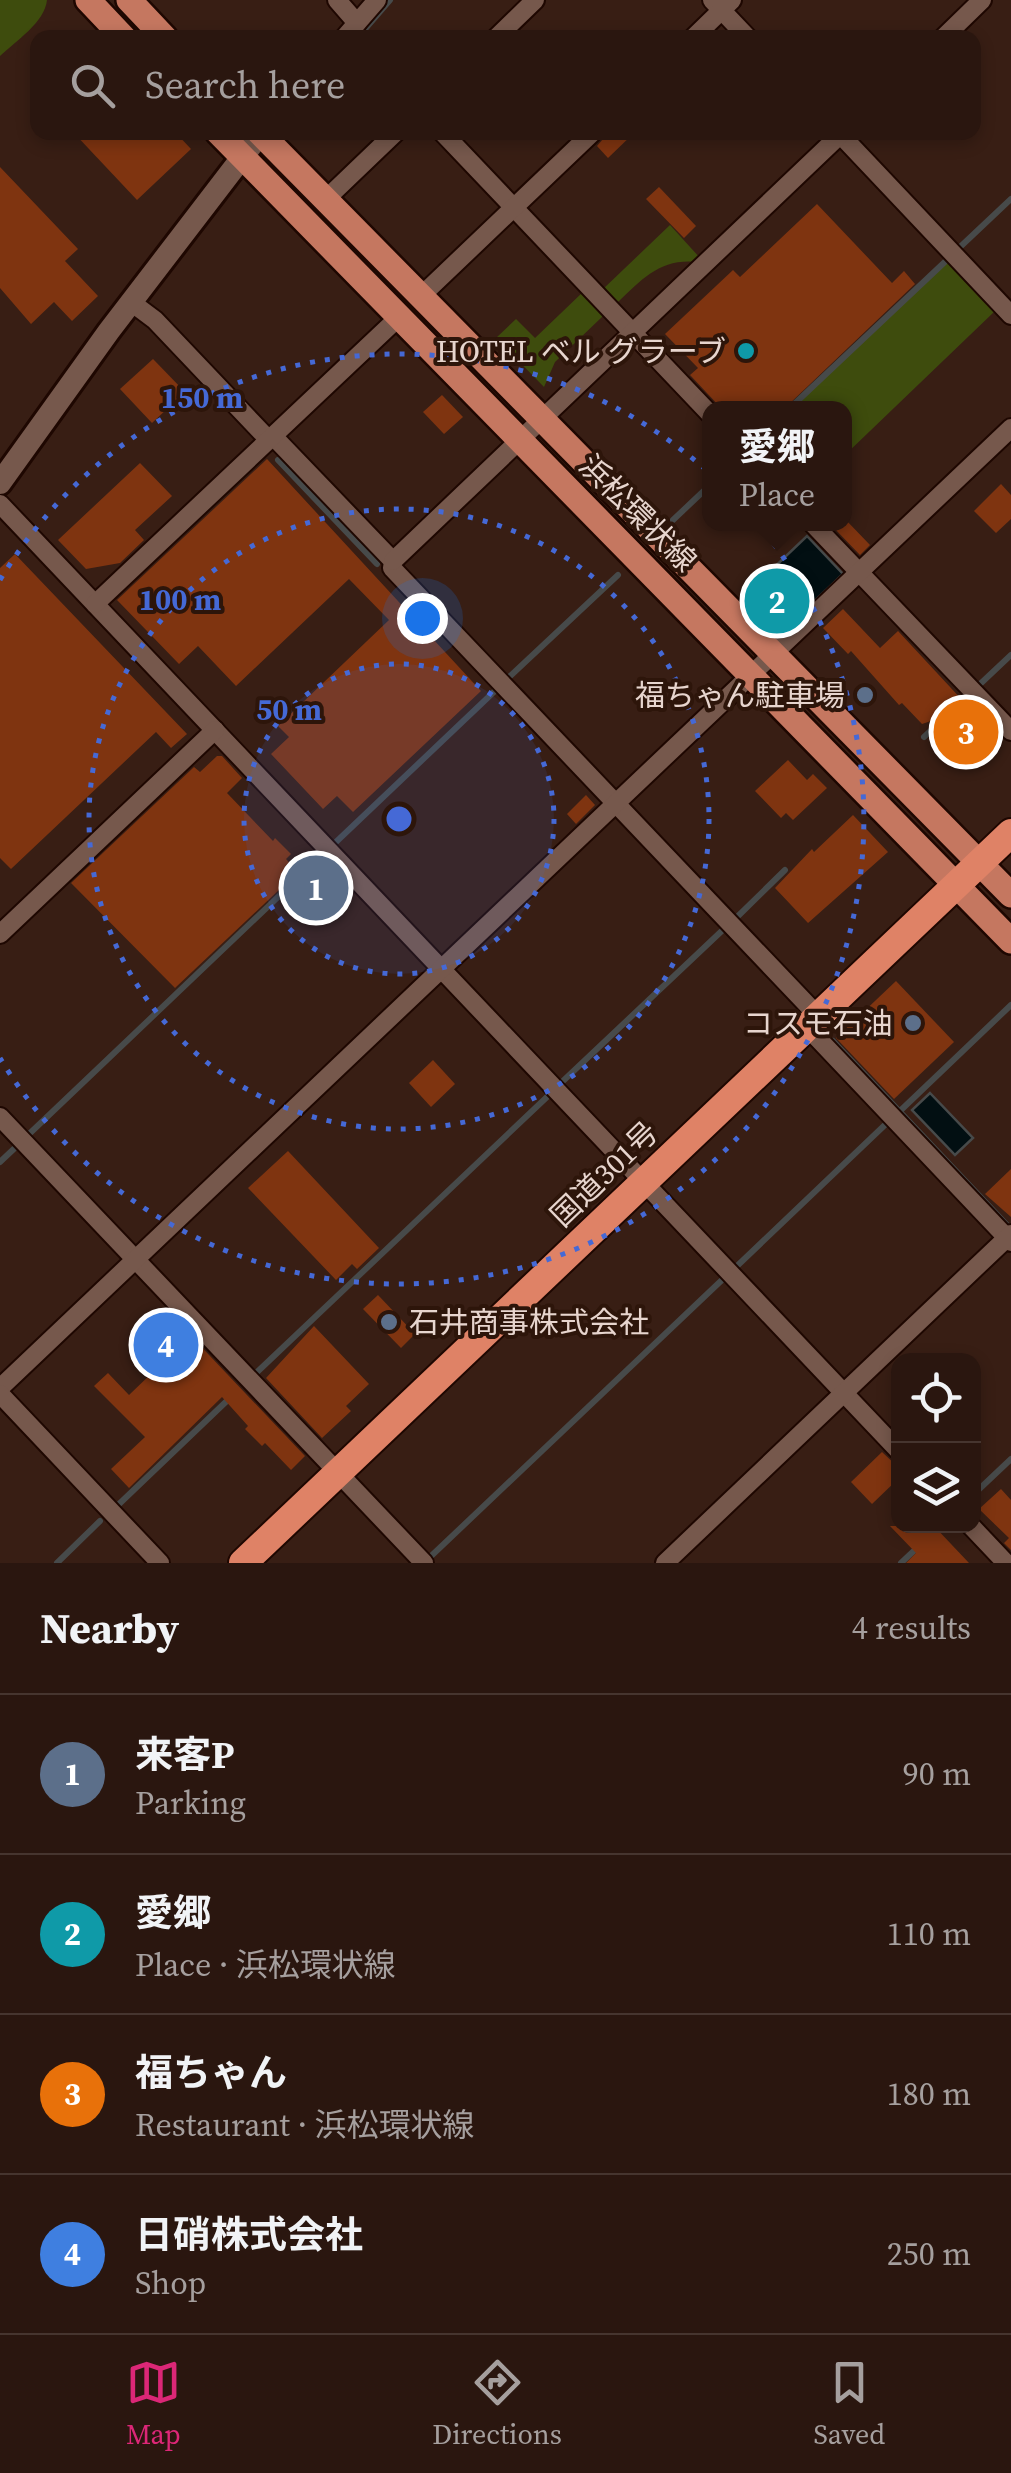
<!DOCTYPE html>
<html lang="en">
<head>
<meta charset="utf-8">
<style>
  body { margin:0; font-family:"Source Serif 4","Noto Sans JP",serif; background:#36231d; color:#f1f3f6 }
  .controls { position:absolute; right:30px; bottom:30px; display:grid; overflow:hidden; border-radius:20px; box-shadow:0 5px 15px #0003 }
  .controls button { width:90px; height:90px; display:grid; place-items:center; padding:0; border:0; border-bottom:2px solid #46352f; background:#2a160f; color:#f1f3f6; font:50px sans-serif }
  .you { position:absolute; left:422px; top:618px; width:35px; height:35px; margin:-25px; border:8px solid #fff; border-radius:50%; background:#1a73e8; box-shadow:0 0 0 15px #1a73e833 }
  .badge { display:grid; place-items:center; width:65px; height:65px; border-radius:50%; background:#db2777; color:#fff; font-size:32px; font-weight:700 }
  .pin { position:absolute; translate:-50% -50%; border:5px solid #fff; box-shadow:0 2px 10px #0006 }
  .popup { position:absolute; left:702px; top:401px; width:150px; height:130px; box-sizing:border-box; display:grid; place-content:center; border-radius:20px; background:#2a160f; filter:drop-shadow(0 2px 8px #0005); font-size:32px; white-space:nowrap; color:#a59f9e }
  .popup b { font-size:38px; color:#f1f3f6 }
  .popup::after { content:''; position:absolute; left:50%; top:100%; margin-left:-20px; border:20px solid transparent; border-top-color:#2a160f }
  .list { margin:0; padding:0; list-style:none }
  h2 { display:flex; justify-content:space-between; align-items:center; height:130px; margin:0; padding:0 40px; font-size:42px }
  h2 small { font-size:32px; font-weight:400; color:#a59f9e }
  .list li { display:grid; grid-template-columns:65px 1fr auto; gap:30px; align-items:center; box-sizing:border-box; height:160px; padding:0 40px; border-top:2px solid #46352f }
  .list b { display:block; font-size:38px; white-space:nowrap }
  .list p { margin:0; font-size:32px; white-space:nowrap; color:#a59f9e }
  .list em { font-size:32px; font-style:normal; color:#a59f9e }
  .icon { flex:none; width:55px; height:55px; fill:none; stroke:currentColor; stroke-width:2; stroke-linecap:round; stroke-linejoin:round }
  .map { position:relative; flex:none; width:1011px; height:1563px; overflow:hidden }
  .search { position:absolute; background:#2a160f; box-shadow:0 5px 15px #0003; left:30px; right:30px; top:30px; height:110px; display:flex; align-items:center; gap:25px; box-sizing:border-box; padding:0 35px; border-radius:20px; color:#a59f9e; font-size:38px }
  .sheet { height:770px; background:#2a160f }
  nav { display:flex; justify-content:space-around; align-items:center; box-sizing:border-box; height:140px; border-top:2px solid #46352f; background:#2a160f; font-size:28px; color:#a59f9e }
  nav a { display:grid; justify-items:center; gap:5px }
  nav .on { color:#db2777 }
  .map>svg:first-child { display:block }
  .green { fill:#3e4c0d }
  .water { fill:#020f12; stroke:#474a4a; stroke-width:2.5 }
  .lines { fill:none; stroke-linecap:round; stroke-linejoin:round }
  .stream { stroke:#474a4a; stroke-width:6 }
  .building { fill:#7f3410 }
  .minor-casing { stroke:#1e0701; stroke-width:22 }
  .tertiary-casing { stroke:#1e0701; stroke-width:28 }
  .primary-casing { stroke:#1e0701; stroke-width:30 }
  .trunk-casing { stroke:#1e0701; stroke-width:32 }
  .minor { stroke:#76584c; stroke-width:18 }
  .tertiary { stroke:#76584c; stroke-width:22 }
  .primary { stroke:#c57760; stroke-width:25 }
  .trunk { stroke:#df8266; stroke-width:28 }
  .ring { fill:none; stroke:#4569d6; stroke-width:5; stroke-dasharray:5 10 }
  .culture-dot { fill:#0f9aa8; stroke:#2d150a; stroke-width:4 }
  .service-dot { fill:#5c6f8a; stroke:#2d150a; stroke-width:4 }
  .labels { text-anchor:middle; dominant-baseline:central; stroke-width:8; stroke-linejoin:round; paint-order:stroke }
  .poi-label { font-size:30px; fill:#e7d5ce; stroke:#2d150a; text-anchor:end }
  .street-label { font-size:30px; fill:#e7d5ce; stroke:#2d150a }
  .centre { fill:#4569d6; stroke:#2d150a; stroke-width:5 }
  .ring-label { font-size:30px; text-anchor:middle; font-weight:bold; fill:#4569d6; stroke:#2d150a; stroke-width:8; stroke-linejoin:round; paint-order:stroke }
</style>
</head>
<body>
<div class="map">
<svg width="1011" height="1563" viewBox="0 0 1011 1563">
  <rect width="100%" height="100%" fill="#381e14"/>
  <g class="green">
    <path d="M 0,0 L 47,0 C 45,22 16,41 0,56 Z"/>
    <path d="M 670,225 L 701,259 L 698,262 C 661,258 643,278 618,302 L 611,302 L 601,291 Z"/>
    <path d="M 948,261 L 995,311 L 845,455 L 844,408 L 792,408 Z"/>
    <path d="M 584,291 L 602,310 L 602,317 L 555,362 L 544,387 L 496,338 L 516,319 L 535,338 Z"/>
  </g>
  <g class="water">
    <path d="M 807,536 L 843,574 L 802,613 L 766,575 Z"/>
    <path d="M 930,1093 L 973,1138 L 955,1155 L 912,1110 Z"/>
  </g>
  <g class="lines">
    <g class="stream">
      <path d="M 365,29 L 390,0"/>
      <path d="M 959,248 L 1011,199"/>
      <path d="M 790,408 L 949,258"/>
      <path d="M 278,460 L 377,564"/>
      <path d="M 673,520 L 710,485"/>
      <path d="M 507,679 L 618,575"/>
      <path d="M 978,686 L 1011,655"/>
      <path d="M 924,737 L 941,721"/>
      <path d="M 336,842 L 499,687"/>
      <path d="M 735,919 L 785,870"/>
      <path d="M 833,1041 L 1007,1225"/>
      <path d="M 563,1081 L 727,926"/>
      <path d="M 900,1111 L 1011,1005"/>
      <path d="M 27,1136 L 320,857"/>
      <path d="M 0,1162 L 18,1145"/>
      <path d="M 737,1266 L 888,1122"/>
      <path d="M 254,1375 L 548,1096"/>
      <path d="M 974,1494 L 1011,1459"/>
      <path d="M 117,1506 L 232,1396"/>
      <path d="M 428,1559 L 723,1279"/>
      <path d="M 57,1563 L 100,1521"/>
      <path d="M 901,1563 L 918,1547"/>
    </g>
  </g>
  <g class="building">
    <path d="M 73,132 L 175,132 L 191,149 L 137,200 Z"/>
    <path d="M 609,132 L 635,132 L 608,158 L 597,146 Z"/>
    <path d="M 0,167 L 78,249 L 65,261 L 98,296 L 72,321 L 54,302 L 31,324 L 0,288 Z"/>
    <path d="M 659,187 L 696,226 L 684,238 L 646,199 Z"/>
    <path d="M 817,204 L 892,283 L 904,271 L 915,284 L 785,408 L 721,408 L 690,375 L 698,368 L 665,334 L 733,270 L 740,277 Z"/>
    <path d="M 153,359 L 185,392 L 152,423 L 120,389 Z"/>
    <path d="M 442,395 L 463,417 L 444,434 L 423,412 Z"/>
    <path d="M 267,459 L 481,691 L 353,812 L 337,796 L 323,809 L 271,754 L 289,737 L 278,726 L 389,620 L 349,579 L 236,686 L 198,646 L 179,664 L 117,600 Z"/>
    <path d="M 140,463 L 172,496 L 135,530 L 144,540 L 120,563 L 86,569 L 58,540 Z"/>
    <path d="M 1001,484 L 1011,495 L 1011,519 L 996,533 L 974,511 Z"/>
    <path d="M 845,519 L 870,545 L 860,555 L 834,528 L 844,524 Z"/>
    <path d="M 15,554 L 187,734 L 171,748 L 156,732 L 11,869 L 0,858 L 0,568 Z"/>
    <path d="M 843,609 L 880,648 L 898,631 L 990,730 L 964,755 L 931,721 L 922,724 L 902,703 L 899,705 L 851,651 L 848,654 L 823,628 Z"/>
    <path d="M 217,756 L 222,756 L 242,778 L 227,793 L 273,841 L 275,838 L 291,854 L 286,859 L 298,872 L 175,988 L 71,883 L 194,767 L 200,772 Z"/>
    <path d="M 788,760 L 807,780 L 813,774 L 827,788 L 793,820 L 786,813 L 781,818 L 755,791 Z"/>
    <path d="M 586,795 L 595,805 L 576,824 L 567,814 Z"/>
    <path d="M 853,815 L 888,852 L 808,923 L 775,888 L 812,849 L 814,852 Z"/>
    <path d="M 896,981 L 954,1042 L 894,1099 L 836,1038 Z"/>
    <path d="M 433,1060 L 455,1084 L 431,1107 L 409,1083 Z"/>
    <path d="M 288,1151 L 379,1248 L 357,1269 L 352,1264 L 336,1280 L 248,1188 Z"/>
    <path d="M 1011,1169 L 1011,1217 L 985,1194 Z"/>
    <path d="M 378,1295 L 415,1334 L 401,1348 L 363,1309 Z"/>
    <path d="M 173,1317 L 305,1456 L 291,1470 L 265,1443 L 262,1446 L 245,1429 L 248,1426 L 222,1397 L 129,1488 L 111,1469 L 145,1437 L 94,1386 L 108,1373 L 129,1395 L 155,1370 L 137,1351 L 150,1338 L 145,1334 L 158,1321 L 163,1327 Z"/>
    <path d="M 314,1326 L 369,1384 L 346,1406 L 351,1411 L 322,1438 L 266,1378 Z"/>
    <path d="M 882,1452 L 898,1467 L 898,1479 L 872,1504 L 851,1482 Z"/>
    <path d="M 1001,1489 L 1011,1500 L 1011,1550 L 1004,1543 L 1009,1538 L 979,1509 Z"/>
    <path d="M 890,1526 L 934,1526 L 969,1563 L 906,1563 L 916,1553 Z"/>
  </g>
  <g class="lines">
    <defs>
      <g id="minor">
        <path d="M 337,0 L 357,23"/>
        <path d="M 712,0 L 748,38"/>
        <path d="M 344,38 L 377,0"/>
        <path d="M 496,38 L 535,0"/>
        <path d="M 693,38 L 732,0"/>
        <path d="M 943,38 L 982,0"/>
        <path d="M 442,132 L 710,414"/>
        <path d="M 838,132 L 1011,315"/>
        <path d="M 325,200 L 396,132"/>
        <path d="M 420,297 L 593,132"/>
        <path d="M 131,302 L 155,320 L 268,439"/>
        <path d="M 273,436 L 393,561 L 392,568 L 818,1016"/>
        <path d="M 0,504 L 898,1450"/>
        <path d="M 813,524 L 1011,731"/>
        <path d="M 393,561 L 843,132"/>
        <path d="M 95,604 L 399,317"/>
        <path d="M 0,934 L 215,730"/>
        <path d="M 807,1027 L 1011,1242"/>
        <path d="M 0,1117 L 424,1563"/>
        <path d="M 0,1388 L 1011,428"/>
        <path d="M 0,1394 L 160,1563"/>
        <path d="M 971,1526 L 1006,1563"/>
        <path d="M 665,1563 L 1011,1234"/>
      </g>
      <path id="tertiary" d="M 0,483 L 109,331 L 260,134"/>
      <g id="primary">
        <path d="M 88,0 L 124,38"/>
        <path d="M 129,0 L 165,38"/>
        <path d="M 218,132 L 1011,941"/>
        <path d="M 259,132 L 1011,895"/>
      </g>
      <path id="trunk" d="M 243,1563 L 1011,833"/>
    </defs>
    <use href="#minor" class="minor-casing"/>
    <use href="#tertiary" class="tertiary-casing"/>
    <use href="#primary" class="primary-casing"/>
    <use href="#trunk" class="trunk-casing"/>
    <use href="#minor" class="minor"/>
    <use href="#tertiary" class="tertiary"/>
    <use href="#primary" class="primary"/>
    <use href="#trunk" class="trunk"/>
  </g>
  <circle cx="399" cy="819" r="155" fill="#4569d6" fill-opacity=".12"/>
  <g class="ring">
    <circle cx="399" cy="819" r="155"/>
    <circle cx="399" cy="819" r="310"/>
    <path d="M0 580A465 465 0 1 1 0 1058"/>
  </g>
  <circle class="culture-dot" cx="746" cy="351" r="10"/>
  <g class="service-dot">
    <circle cx="865" cy="695" r="10"/>
    <circle cx="913" cy="1023" r="10"/>
    <circle cx="389" cy="1322" r="10"/>
  </g>
  <g class="labels">
    <g class="poi-label">
      <text x="726" y="351">HOTEL ベル グラーブ</text>
      <text x="845" y="695">福ちゃん駐車場</text>
      <text x="893" y="1023">コスモ石油</text>
      <text x="409" y="1322" text-anchor="start">石井商事株式会社</text>
    </g>
    <g class="street-label">
      <text transform="translate(638 513) rotate(45)">浜松環状線</text>
      <text transform="translate(604 1174) rotate(-44)">国道301号</text>
    </g>
  </g>
  <circle cx="399" cy="819" r="15" class="centre"/>
  <g class="ring-label">
    <text x="202" y="408">150 m</text>
    <text x="180" y="610">100 m</text>
    <text x="289" y="720">50 m</text>
  </g>
</svg>
<div class="controls">
<button><svg class="icon" aria-label="locate" viewBox="0 0 24 24"><circle cx="12" cy="12" r="6"/><path d="M12 2v4M12 18v4M2 12h4M18 12h4"/></svg></button>
<button><svg class="icon" aria-label="layers" viewBox="0 0 24 24"><path d="M12 4l9 5-9 5-9-5zM3 14l9 5 9-5"/></svg></button>
</div>
<div class="you"></div>
<div class="pin badge" style="left:316px;top:888px;background:#5c6f8a">1</div>
<div class="pin badge" style="left:777px;top:601px;background:#0f9aa8">2</div>
<div class="popup"><b>愛郷</b>Place</div>
<div class="pin badge" style="left:966px;top:732px;background:#e8710a">3</div>
<div class="pin badge" style="left:166px;top:1345px;background:#3f7fe0">4</div>
<div class="search"><svg class="icon" aria-label="search" viewBox="0 0 24 24"><circle cx="10" cy="10" r="6"/><path d="M15 15l6 6"/></svg>Search here</div>
</div>
<section class="sheet">
<h2>Nearby<small>4 results</small></h2>
<ul class="list">
<li><span class="badge" style="background:#5c6f8a">1</span><div><b>来客P</b><p>Parking</p></div><em>90 m</em></li>
<li><span class="badge" style="background:#0f9aa8">2</span><div><b>愛郷</b><p>Place · 浜松環状線</p></div><em>110 m</em></li>
<li><span class="badge" style="background:#e8710a">3</span><div><b>福ちゃん</b><p>Restaurant · 浜松環状線</p></div><em>180 m</em></li>
<li><span class="badge" style="background:#3f7fe0">4</span><div><b>日硝株式会社</b><p>Shop</p></div><em>250 m</em></li>
</ul>
</section>
<nav>
<a class="on"><svg class="icon" aria-label="map" viewBox="0 0 24 24"><path d="M3 6l6-2 6 2 6-2v14l-6 2-6-2-6 2zM9 4v14M15 6v14"/></svg>Map</a>
<a><svg class="icon" aria-label="directions" viewBox="0 0 24 24"><path d="M12 3l9 9-9 9-9-9zM9 14v-3h6M13 9l2 2-2 2"/></svg>Directions</a>
<a><svg class="icon" aria-label="saved" viewBox="0 0 24 24"><path d="M7 4h10v16l-5-4-5 4z"/></svg>Saved</a>
</nav>
</body>
</html>
